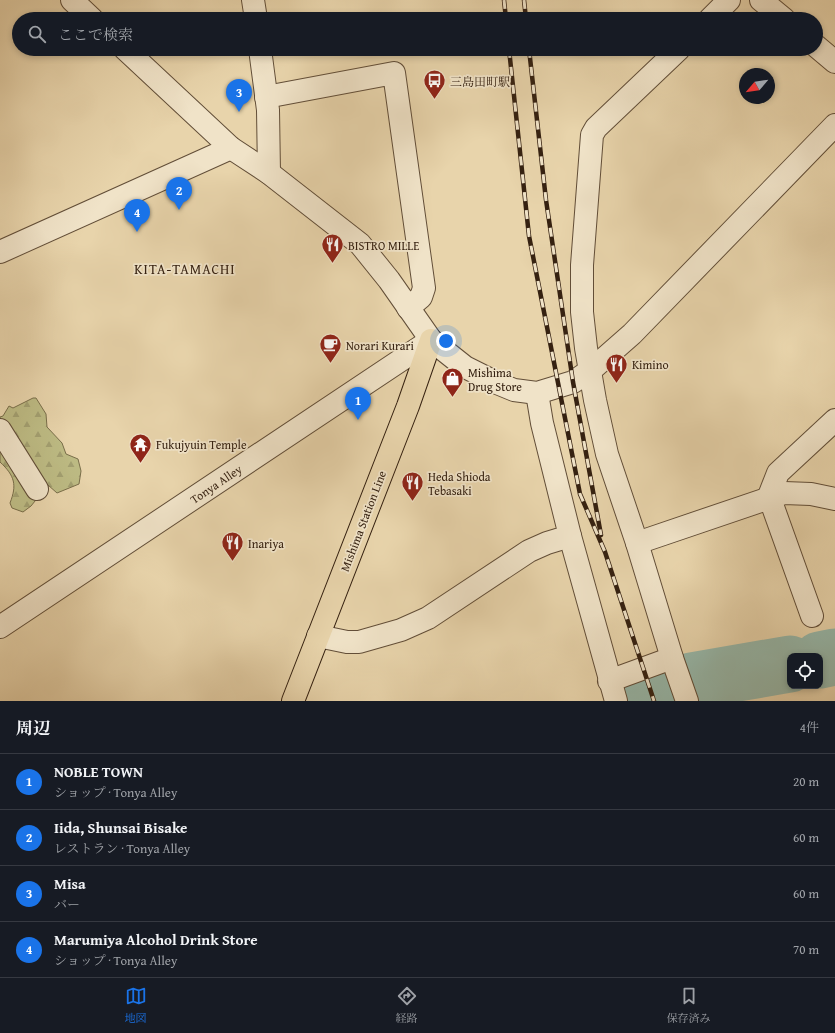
<!DOCTYPE html>
<html lang="ja">
<head>
<meta charset="utf-8">
<style>
  body { margin:0; font-family:"Gentium Book Plus","Noto Serif JP",serif; background:#20242c; color:#f1f3f6 }
  .controls { position:absolute; right:12px; bottom:12px; display:grid; overflow:hidden; border-radius:8px; box-shadow:0 2px 6px #0003 }
  .controls button { width:36px; height:36px; display:grid; place-items:center; padding:0; border:0; border-bottom:1px solid #363941; background:#171b24; color:#f1f3f6; font:20px sans-serif }
  .compass { position:absolute; left:739px; top:68px; width:36px; height:36px; border-radius:50%; background:#171b24; box-shadow:0 2px 6px #0003; rotate:241deg }
  .you { position:absolute; left:446px; top:341px; width:14px; height:14px; margin:-10px; border:3px solid #fff; border-radius:50%; background:#1a73e8; box-shadow:0 0 0 6px #1a73e833 }
  .badge { display:grid; place-items:center; width:26px; height:26px; border-radius:50%; background:#1a73e8; color:#fff; font-size:13px; font-weight:700 }
  .pin { position:absolute; translate:-50% -33px; filter:drop-shadow(0 1px 2px #0008) }
  .pin::after { content:''; position:absolute; top:21px; width:14px; height:12px; background:inherit; clip-path:polygon(0 0,100% 0,50% 100%) }
  .list { margin:0; padding:0; list-style:none }
  h2 { display:flex; justify-content:space-between; align-items:center; height:52px; margin:0; padding:0 16px; font-size:17px }
  h2 small { font-size:13px; font-weight:400; color:#9ea1a6 }
  .list li { display:grid; grid-template-columns:26px 1fr auto; gap:12px; align-items:center; box-sizing:border-box; height:56px; padding:0 16px; border-top:1px solid #363941 }
  .list b { display:block; font-size:15px; white-space:nowrap }
  .list p { margin:0; font-size:13px; white-space:nowrap; color:#9ea1a6 }
  .list em { font-size:13px; font-style:normal; color:#9ea1a6 }
  .icon { flex:none; width:22px; height:22px; fill:none; stroke:currentColor; stroke-width:2; stroke-linecap:round; stroke-linejoin:round }
  .map { position:relative; flex:none; width:835px; height:701px; overflow:hidden }
  .search { position:absolute; background:#171b24; box-shadow:0 2px 6px #0003; left:12px; right:12px; top:12px; height:44px; display:flex; align-items:center; gap:10px; box-sizing:border-box; padding:0 14px; border-radius:22px; color:#9ea1a6; font-size:15px }
  .sheet { height:276px; background:#171b24 }
  nav { display:flex; justify-content:space-around; align-items:center; box-sizing:border-box; height:56px; border-top:1px solid #363941; background:#171b24; font-size:11px; color:#9ea1a6 }
  nav a { display:grid; justify-items:center; gap:2px }
  nav .on { color:#1a73e8 }
  .map>svg:first-child { display:block }
  .forest { fill:url(#forest-firs); stroke:#796e4a }
  .lines { fill:none; stroke-linecap:round; stroke-linejoin:round }
  .river { stroke:#97b8aa; stroke-width:57 }
  .minor-casing { stroke:#624e38; stroke-width:24 }
  .major-casing { stroke:#352111; stroke-width:24 }
  .minor { stroke:#f0e3c8; stroke-width:22 }
  .major { stroke:#e8d4ab; stroke-width:22 }
  .rail-casing { stroke:#352111; stroke-width:4.5 }
  .rail { stroke:#f0e3c8; stroke-width:3; stroke-dasharray:9; stroke-linecap:butt }
  .labels { text-anchor:middle; dominant-baseline:central; stroke-width:3.5; stroke-linejoin:round; paint-order:stroke }
  .poi-label { font-size:12px; fill:#352111; stroke:#f0e3c8; text-anchor:start }
  .street-label { font-size:12px; fill:#352111; stroke:#f0e3c8 }
  .quarter-label { font-size:14px; letter-spacing:1px; fill:#352111; stroke:#f0e3c8 }
</style>
</head>
<body>
<div class="map">
<svg width="835" height="701" viewBox="0 0 835 701">
  <defs>
    <pattern id="forest-firs" width="22" height="20" patternUnits="userSpaceOnUse"><rect width="22" height="20" fill="#bdbb84"/><path d="M5 1l3.5 6h-7zM16 11l3.5 6h-7z" fill="#a3a071"/></pattern>
  </defs>
  <rect width="100%" height="100%" fill="#e8d4ab"/>
  <filter id="stains"><feTurbulence type="fractalNoise" baseFrequency=".005" numOctaves="4"/><feColorMatrix values="0 0 0 0 .2 0 0 0 0 .09 0 0 0 0 .02 0 0 0 .5 -.17"/></filter>
  <radialGradient id="worn" r=".72"><stop offset=".6" stop-color="#630" stop-opacity="0"/><stop offset="1" stop-color="#630" stop-opacity=".3"/></radialGradient>
  <path class="forest" d="M 33,398 L 36,398 L 46,414 L 47,427 L 62,443 L 66,454 L 78,459 L 81,471 L 79,484 L 57,493 L 48,485 L 31,506 L 23,512 L 12,508 L 10,503 C 17,485 15,476 0,462 L 0,417 L 3,416 L 9,406 L 13,408 Z"/>
  <g class="lines">
    <g class="river">
      <path d="M 820,660 L 835,657"/>
      <path d="M 640,701 L 691,681 L 790,664"/>
    </g>
    <defs>
      <g id="minor">
        <path d="M 72,0 L 92,19"/>
        <path d="M 253,0 L 256,19"/>
        <path d="M 761,0 L 784,19"/>
        <path d="M 710,19 L 729,0"/>
        <path d="M 816,46 L 835,62"/>
        <path d="M 125,49 L 231,148 L 269,173 L 360,244 L 389,280 L 431,340 L 465,367 L 497,383 L 514,390 L 537,393 L 573,382 L 591,370 L 632,334 L 835,125"/>
        <path d="M 260,49 L 268,110 L 269,173"/>
        <path d="M 679,49 L 596,128 L 592,135 L 582,265 L 582,312 L 586,348 L 595,400 L 607,454 L 637,543 L 672,658 L 687,701"/>
        <path d="M 266,97 L 394,73 L 424,288 L 421,297 L 408,308"/>
        <path d="M 0,252 L 231,148"/>
        <path d="M 0,430 L 37,489"/>
        <path d="M 570,536 L 616,701"/>
        <path d="M 637,543 L 784,493 L 811,494 L 835,499"/>
        <path d="M 812,616 L 769,496 L 778,473 L 835,420"/>
        <path d="M 0,627 L 431,340"/>
        <path d="M 318,636 L 347,642 L 359,642 L 401,630 L 428,618 L 529,551 L 547,543 L 570,536 L 542,423 L 537,393"/>
        <path d="M 609,681 L 672,658"/>
      </g>
      <path id="major" d="M 293,701 L 408,406 L 431,340"/>
    </defs>
    <use href="#minor" class="minor-casing"/>
    <use href="#major" class="major-casing"/>
    <use href="#minor" class="minor"/>
    <use href="#major" class="major"/>
    <defs>
      <g id="rail">
        <path d="M 504,0 L 506,19"/>
        <path d="M 524,0 L 526,19"/>
        <path d="M 509,49 L 529,236 L 580,494 L 605,552 L 654,701"/>
        <path d="M 529,49 L 546,200 L 573,382 L 601,535"/>
      </g>
    </defs>
    <use href="#rail" class="rail-casing"/>
    <use href="#rail" class="rail"/>
  </g>
  <defs>
    <symbol id="bus-pin" viewBox="-11 -11 22 30"><path d="M0 17L-7.5 6A9.5 9.5 0 1 1 7.5 6Z" fill="#8f2418" stroke="#f0e3c8"/><path d="M-5-6H5V4H4V6H2V4H-2V6H-4V4H-5ZM-3.5-4V0h7V-4ZM-3.5 1.2v1.5H-2V1.2ZM2 1.2v1.5H3.5V1.2Z" fill="#fff"/></symbol>
    <symbol id="restaurant-pin" viewBox="-11 -11 22 30"><path d="M0 17L-7.5 6A9.5 9.5 0 1 1 7.5 6Z" fill="#8f2418" stroke="#f0e3c8"/><path d="M-5-6h1v4h1v-4h1v4h1v-4h1v5L-1.5 .5V6h-2V.5L-5-1ZM5-6V6H3V1.5H1.5Q1.5-4 5-6Z" fill="#fff"/></symbol>
    <symbol id="cafe-pin" viewBox="-11 -11 22 30"><path d="M0 17L-7.5 6A9.5 9.5 0 1 1 7.5 6Z" fill="#8f2418" stroke="#f0e3c8"/><path d="M-5.5-4.5H6V0H3Q3 3.5 0 3.5H-2.5Q-5.5 3.5-5.5 0ZM3-3.2v2h1.7v-2ZM-6 4.5H4V6H-6Z" fill="#fff"/></symbol>
    <symbol id="shop-pin" viewBox="-11 -11 22 30"><path d="M0 17L-7.5 6A9.5 9.5 0 1 1 7.5 6Z" fill="#8f2418" stroke="#f0e3c8"/><path d="M-5-2.5h2.3a2.7 3.5 0 0 1 5.4 0H5L5.5 6h-11ZM-1.5-2.5h3a1.5 2.3 0 0 0-3 0Z" fill="#fff"/></symbol>
    <symbol id="temple-pin" viewBox="-11 -11 22 30"><path d="M0 17L-7.5 6A9.5 9.5 0 1 1 7.5 6Z" fill="#8f2418" stroke="#f0e3c8"/><path d="M0-6L5-2H3V0L6.5 2.5H4V6H1.5V3h-3V6H-4V2.5H-6.5L-3 0V-2H-5Z" fill="#fff"/></symbol>
  </defs>
  <g fill-rule="evenodd">
    <use href="#bus-pin" x="422" y="68" width="25" height="34"/>
    <use href="#restaurant-pin" x="320" y="232" width="25" height="34"/>
    <use href="#cafe-pin" x="318" y="332" width="25" height="34"/>
    <use href="#restaurant-pin" x="604" y="352" width="25" height="34"/>
    <use href="#shop-pin" x="440" y="366" width="25" height="34"/>
    <use href="#temple-pin" x="128" y="432" width="25" height="34"/>
    <use href="#restaurant-pin" x="400" y="470" width="25" height="34"/>
    <use href="#restaurant-pin" x="220" y="530" width="25" height="34"/>
  </g>
  <g class="labels">
    <g class="poi-label">
      <text x="450" y="81">三島田町駅</text>
      <text x="348" y="245">BISTRO MILLE</text>
      <text x="346" y="345">Norari Kurari</text>
      <text x="632" y="364">Kimino</text>
      <text x="468" y="372">Mishima<tspan x="468" dy="14">Drug Store</tspan></text>
      <text x="156" y="444">Fukujyuin Temple</text>
      <text x="428" y="476">Heda Shioda<tspan x="428" dy="14">Tebasaki</tspan></text>
      <text x="248" y="543">Inariya</text>
    </g>
    <g class="street-label">
      <text transform="translate(216 484) rotate(-34)">Tonya Alley</text>
      <text transform="translate(363 521) rotate(-69)">Mishima Station Line</text>
    </g>
    <g class="quarter-label">
      <text x="185" y="269">KITA-TAMACHI</text>
    </g>
  </g>
  <rect width="100%" height="100%" filter="url(#stains)"/>
  <rect width="100%" height="100%" fill="url(#worn)"/>
</svg>
<div class="controls">
<button><svg class="icon" aria-label="locate" viewBox="0 0 24 24"><circle cx="12" cy="12" r="6"/><path d="M12 2v4M12 18v4M2 12h4M18 12h4"/></svg></button>
</div>
<svg class="compass" viewBox="-18 -18 36 36"><path d="M0-13l5 13h-10z" fill="#e53935"/><path d="M0 13l5-13h-10z" fill="#9ea1a6"/></svg>
<div class="you"></div>
<div class="pin badge" style="left:358px;top:420px">1</div>
<div class="pin badge" style="left:179px;top:210px">2</div>
<div class="pin badge" style="left:239px;top:112px">3</div>
<div class="pin badge" style="left:137px;top:232px">4</div>
<div class="search"><svg class="icon" aria-label="search" viewBox="0 0 24 24"><circle cx="10" cy="10" r="6"/><path d="M15 15l6 6"/></svg>ここで検索</div>
</div>
<section class="sheet">
<h2>周辺<small>4件</small></h2>
<ul class="list">
<li><span class="badge">1</span><div><b>NOBLE TOWN</b><p>ショップ · Tonya Alley</p></div><em>20 m</em></li>
<li><span class="badge">2</span><div><b>Iida, Shunsai Bisake</b><p>レストラン · Tonya Alley</p></div><em>60 m</em></li>
<li><span class="badge">3</span><div><b>Misa</b><p>バー</p></div><em>60 m</em></li>
<li><span class="badge">4</span><div><b>Marumiya Alcohol Drink Store</b><p>ショップ · Tonya Alley</p></div><em>70 m</em></li>
</ul>
</section>
<nav>
<a class="on"><svg class="icon" aria-label="map" viewBox="0 0 24 24"><path d="M3 6l6-2 6 2 6-2v14l-6 2-6-2-6 2zM9 4v14M15 6v14"/></svg>地図</a>
<a><svg class="icon" aria-label="directions" viewBox="0 0 24 24"><path d="M12 3l9 9-9 9-9-9zM9 14v-3h6M13 9l2 2-2 2"/></svg>経路</a>
<a><svg class="icon" aria-label="saved" viewBox="0 0 24 24"><path d="M7 4h10v16l-5-4-5 4z"/></svg>保存済み</a>
</nav>
</body>
</html>
